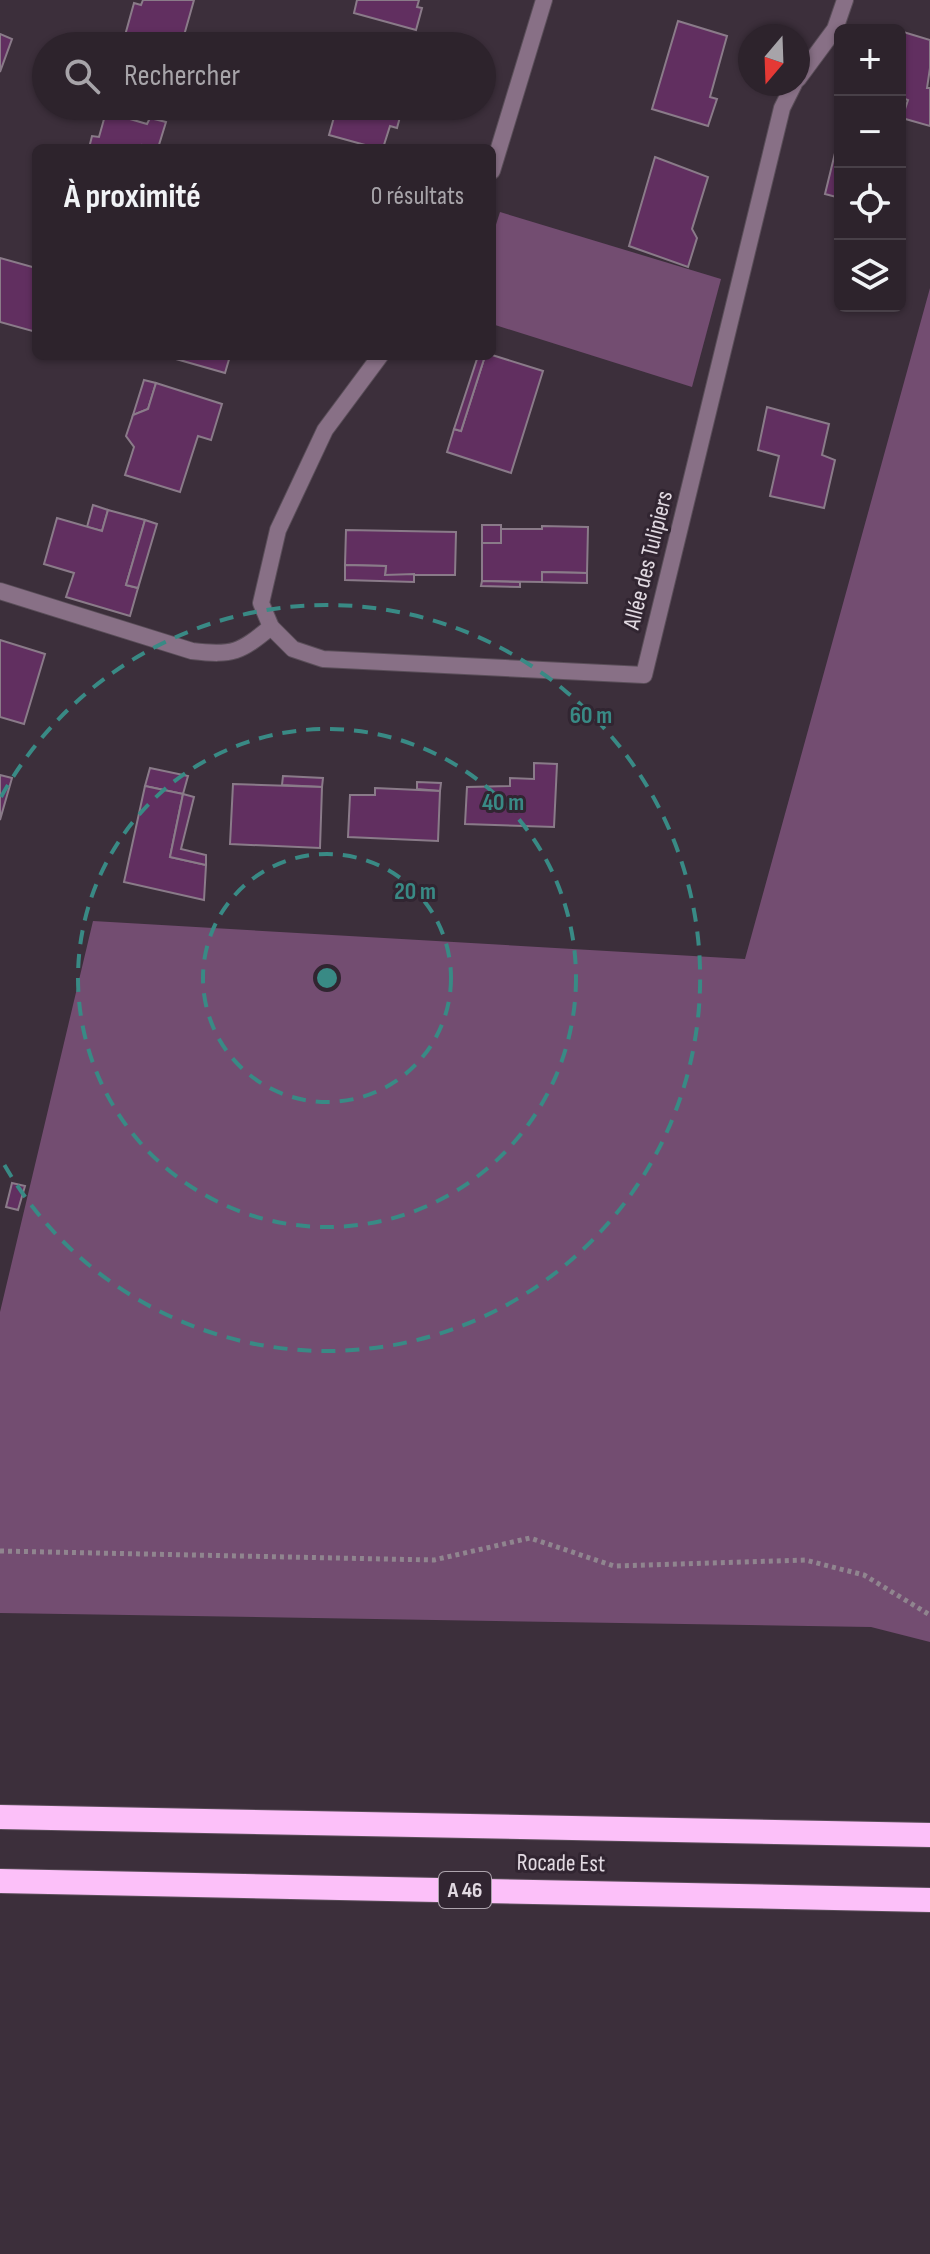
<!DOCTYPE html>
<html lang="fr">
<head>
<meta charset="utf-8">
<style>
  body { margin:0; font-family:"Sofia Sans Condensed",sans-serif; background:#352b34; color:#f1f3f6 }
  .controls { position:absolute; right:24px; top:24px; display:grid; overflow:hidden; border-radius:12px; box-shadow:0 2px 6px #0004 }
  .controls button { width:72px; height:72px; display:grid; place-items:center; padding:0; border:0; border-bottom:2px solid #484048; background:#2d232c; color:#f1f3f6; font:40px sans-serif }
  .compass { position:absolute; left:738px; top:24px; width:72px; height:72px; border-radius:50%; background:#2d232c; box-shadow:0 2px 6px #0004; rotate:199deg }
  .list { margin:0; padding:0; list-style:none }
  h2 { display:flex; justify-content:space-between; align-items:center; height:104px; margin:0; padding:0 32px; font-size:34px }
  h2 small { font-size:26px; font-weight:400; color:#a7a4a9 }
  .icon { flex:none; width:44px; height:44px; fill:none; stroke:currentColor; stroke-width:2; stroke-linecap:round; stroke-linejoin:round }
  .map { position:relative; flex:none; width:930px; height:2254px; overflow:hidden }
  .search { position:absolute; background:#2d232c; box-shadow:0 2px 6px #0004; left:32px; top:32px; width:464px; height:88px; display:flex; align-items:center; gap:20px; box-sizing:border-box; padding:0 28px; border-radius:44px; color:#a7a4a9; font-size:30px }
  .panel { position:absolute; background:#2d232c; box-shadow:0 2px 6px #0004; left:32px; top:144px; width:464px; height:216px; border-radius:12px }
  .map>svg:first-child { display:block }
  .green { fill:#734d71 }
  .building { fill:#612f60; stroke:#8a7b89; stroke-width:2 }
  .lines { fill:none; stroke-linecap:round; stroke-linejoin:round }
  .minor-casing { stroke:#5a4e59; stroke-width:18 }
  .motorway-casing { stroke:#5a4e59; stroke-width:26 }
  .path { stroke:#90858f; stroke-width:5; stroke-dasharray:4 4; stroke-linecap:butt }
  .minor { stroke:#887086; stroke-width:16 }
  .motorway { stroke:#fcc0f9; stroke-width:24 }
  .ring { fill:none; stroke:#398a85; stroke-width:4; stroke-dasharray:14 10 }
  .labels { text-anchor:middle; dominant-baseline:central; stroke-width:6; stroke-linejoin:round; paint-order:stroke }
  .shield { fill:#312531; stroke:#ada4ad; stroke-width:2 }
  .shield-label { font-size:22px; font-weight:bold; fill:#e2dae2 }
  .street-label { font-size:24px; fill:#e2dae2; stroke:#312531 }
  .centre { fill:#398a85; stroke:#312531; stroke-width:4 }
  .ring-label { font-size:24px; text-anchor:middle; font-weight:bold; fill:#398a85; stroke:#312531; stroke-width:6; stroke-linejoin:round; paint-order:stroke }
</style>
</head>
<body>
<div class="map">
<svg width="930" height="2254" viewBox="0 0 930 2254">
  <rect width="100%" height="100%" fill="#3c2f3b"/>
  <g class="green">
    <path d="M 500,212 L 721,279 L 692,387 L 492,324 L 492,237 Z"/>
    <path d="M 930,288 L 930,1642 L 871,1627 L 0,1613 L 0,1312 L 93,921 L 745,959 Z"/>
  </g>
  <g class="building">
    <path d="M 143,0 L 194,0 L 181,46 L 149,46 L 124,39 L 134,3 L 141,5 Z"/>
    <path d="M 357,0 L 419,0 L 417,7 L 422,8 L 416,30 L 354,13 Z"/>
    <path d="M 678,21 L 727,36 L 710,97 L 717,99 L 708,126 L 652,109 Z"/>
    <path d="M 900,31 L 930,40 L 930,68 L 927,88 L 930,88 L 930,126 L 902,118 L 908,100 L 900,97 Z"/>
    <path d="M 0,34 L 12,39 L 0,72 Z"/>
    <path d="M 345,106 L 403,106 L 397,128 L 390,126 L 383,148 L 376,148 L 329,135 L 336,110 L 343,112 Z"/>
    <path d="M 106,112 L 147,124 L 150,118 L 166,122 L 158,148 L 142,145 L 141,148 L 89,148 L 92,136 L 99,137 Z"/>
    <path d="M 836,149 L 840,150 L 840,198 L 825,194 Z"/>
    <path d="M 655,157 L 708,177 L 692,229 L 697,238 L 688,267 L 629,246 Z"/>
    <path d="M 0,258 L 36,268 L 36,332 L 0,322 Z"/>
    <path d="M 492,355 L 543,371 L 511,473 L 447,452 L 454,429 L 461,431 L 485,356 Z"/>
    <path d="M 177,356 L 230,356 L 225,373 L 176,359 Z"/>
    <path d="M 478,356 L 485,356 L 461,431 L 454,429 Z"/>
    <path d="M 144,380 L 156,383 L 148,409 L 133,415 Z"/>
    <path d="M 156,383 L 222,404 L 211,440 L 198,436 L 180,492 L 125,475 L 134,447 L 126,436 L 133,415 L 148,409 Z"/>
    <path d="M 767,407 L 829,424 L 822,455 L 835,460 L 824,508 L 770,496 L 779,456 L 758,450 Z"/>
    <path d="M 93,505 L 108,510 L 102,531 L 87,527 Z"/>
    <path d="M 108,510 L 145,520 L 126,585 L 138,588 L 130,616 L 66,597 L 74,573 L 44,564 L 57,518 L 102,531 Z"/>
    <path d="M 145,520 L 157,524 L 138,588 L 126,585 Z"/>
    <rect x="482" y="525" width="19" height="18"/>
    <path d="M 542,526 L 588,527 L 587,573 L 542,572 L 542,582 L 482,581 L 482,543 L 501,543 L 501,529 L 542,529 Z"/>
    <path d="M 346,530 L 456,532 L 455,575 L 385,575 L 386,566 L 345,565 Z"/>
    <path d="M 345,565 L 386,566 L 385,575 L 414,574 L 414,582 L 345,580 Z"/>
    <path d="M 542,572 L 587,573 L 587,583 L 542,582 Z"/>
    <path d="M 482,581 L 520,582 L 520,587 L 481,586 Z"/>
    <path d="M 0,640 L 45,654 L 24,724 L 0,717 Z"/>
    <path d="M 534,763 L 557,764 L 554,827 L 465,824 L 467,787 L 510,786 L 510,778 L 534,779 Z"/>
    <path d="M 150,768 L 188,776 L 183,794 L 145,786 Z"/>
    <path d="M 0,775 L 12,778 L 0,820 Z"/>
    <path d="M 283,776 L 323,778 L 322,787 L 282,785 Z"/>
    <path d="M 417,782 L 441,783 L 440,791 L 417,789 Z"/>
    <path d="M 233,784 L 322,787 L 320,848 L 230,844 Z"/>
    <path d="M 145,786 L 183,794 L 170,857 L 206,865 L 204,900 L 124,882 Z"/>
    <path d="M 375,788 L 440,791 L 438,841 L 348,837 L 350,795 L 375,795 Z"/>
    <path d="M 183,794 L 194,797 L 181,849 L 206,855 L 206,865 L 170,857 Z"/>
    <path d="M 12,1183 L 25,1186 L 18,1210 L 6,1207 Z"/>
  </g>
  <g class="lines">
    <defs>
      <g id="minor">
        <path d="M 798,79 L 835,29 L 845,0"/>
        <path d="M 492,171 L 544,0"/>
        <path d="M 380,356 L 325,430 L 278,530 L 261,603 L 271,627 L 293,649 L 323,659 L 644,675 L 782,108 L 794,84"/>
        <path d="M 0,591 L 192,651 C 234,656 240,652 271,627"/>
      </g>
      <g id="motorway">
        <path d="M 0,1817 L 930,1835"/>
        <path d="M 0,1881 L 930,1900"/>
      </g>
    </defs>
    <use href="#minor" class="minor-casing"/>
    <use href="#motorway" class="motorway-casing"/>
    <path class="path" d="M 0,1551 L 434,1560 L 530,1538 L 614,1566 L 805,1560 L 864,1575 L 930,1615"/>
    <use href="#minor" class="minor"/>
    <use href="#motorway" class="motorway"/>
  </g>
  <g class="ring">
    <circle cx="327" cy="978" r="124"/>
    <circle cx="327" cy="978" r="249"/>
    <path d="M1 797A373 373 0 1 1 1 1159"/>
  </g>
  <g class="labels">
    <rect class="shield" x="439" y="1872" width="52" height="36" rx="6"/>
    <g class="shield-label">
      <text x="465" y="1890">A 46</text>
    </g>
    <g class="street-label">
      <text transform="translate(648 560) rotate(-76)">Allée des Tulipiers</text>
      <text transform="translate(561 1863) rotate(1)">Rocade Est</text>
    </g>
  </g>
  <circle cx="327" cy="978" r="12" class="centre"/>
  <g class="ring-label">
    <text x="591" y="723">60 m</text>
    <text x="503" y="810">40 m</text>
    <text x="415" y="899">20 m</text>
  </g>
</svg>
<div class="controls">
<button>+</button>
<button>−</button>
<button><svg class="icon" aria-label="locate" viewBox="0 0 24 24"><circle cx="12" cy="12" r="6"/><path d="M12 2v4M12 18v4M2 12h4M18 12h4"/></svg></button>
<button><svg class="icon" aria-label="layers" viewBox="0 0 24 24"><path d="M12 4l9 5-9 5-9-5zM3 14l9 5 9-5"/></svg></button>
</div>
<svg class="compass" viewBox="-18 -18 36 36"><path d="M0-13l5 13h-10z" fill="#e53935"/><path d="M0 13l5-13h-10z" fill="#a7a4a9"/></svg>
<div class="search"><svg class="icon" aria-label="search" viewBox="0 0 24 24"><circle cx="10" cy="10" r="6"/><path d="M15 15l6 6"/></svg>Rechercher</div>
<section class="panel">
<h2>À proximité<small>0 résultats</small></h2>
<ul class="list">
</ul>
</section>
</div>
</body>
</html>
